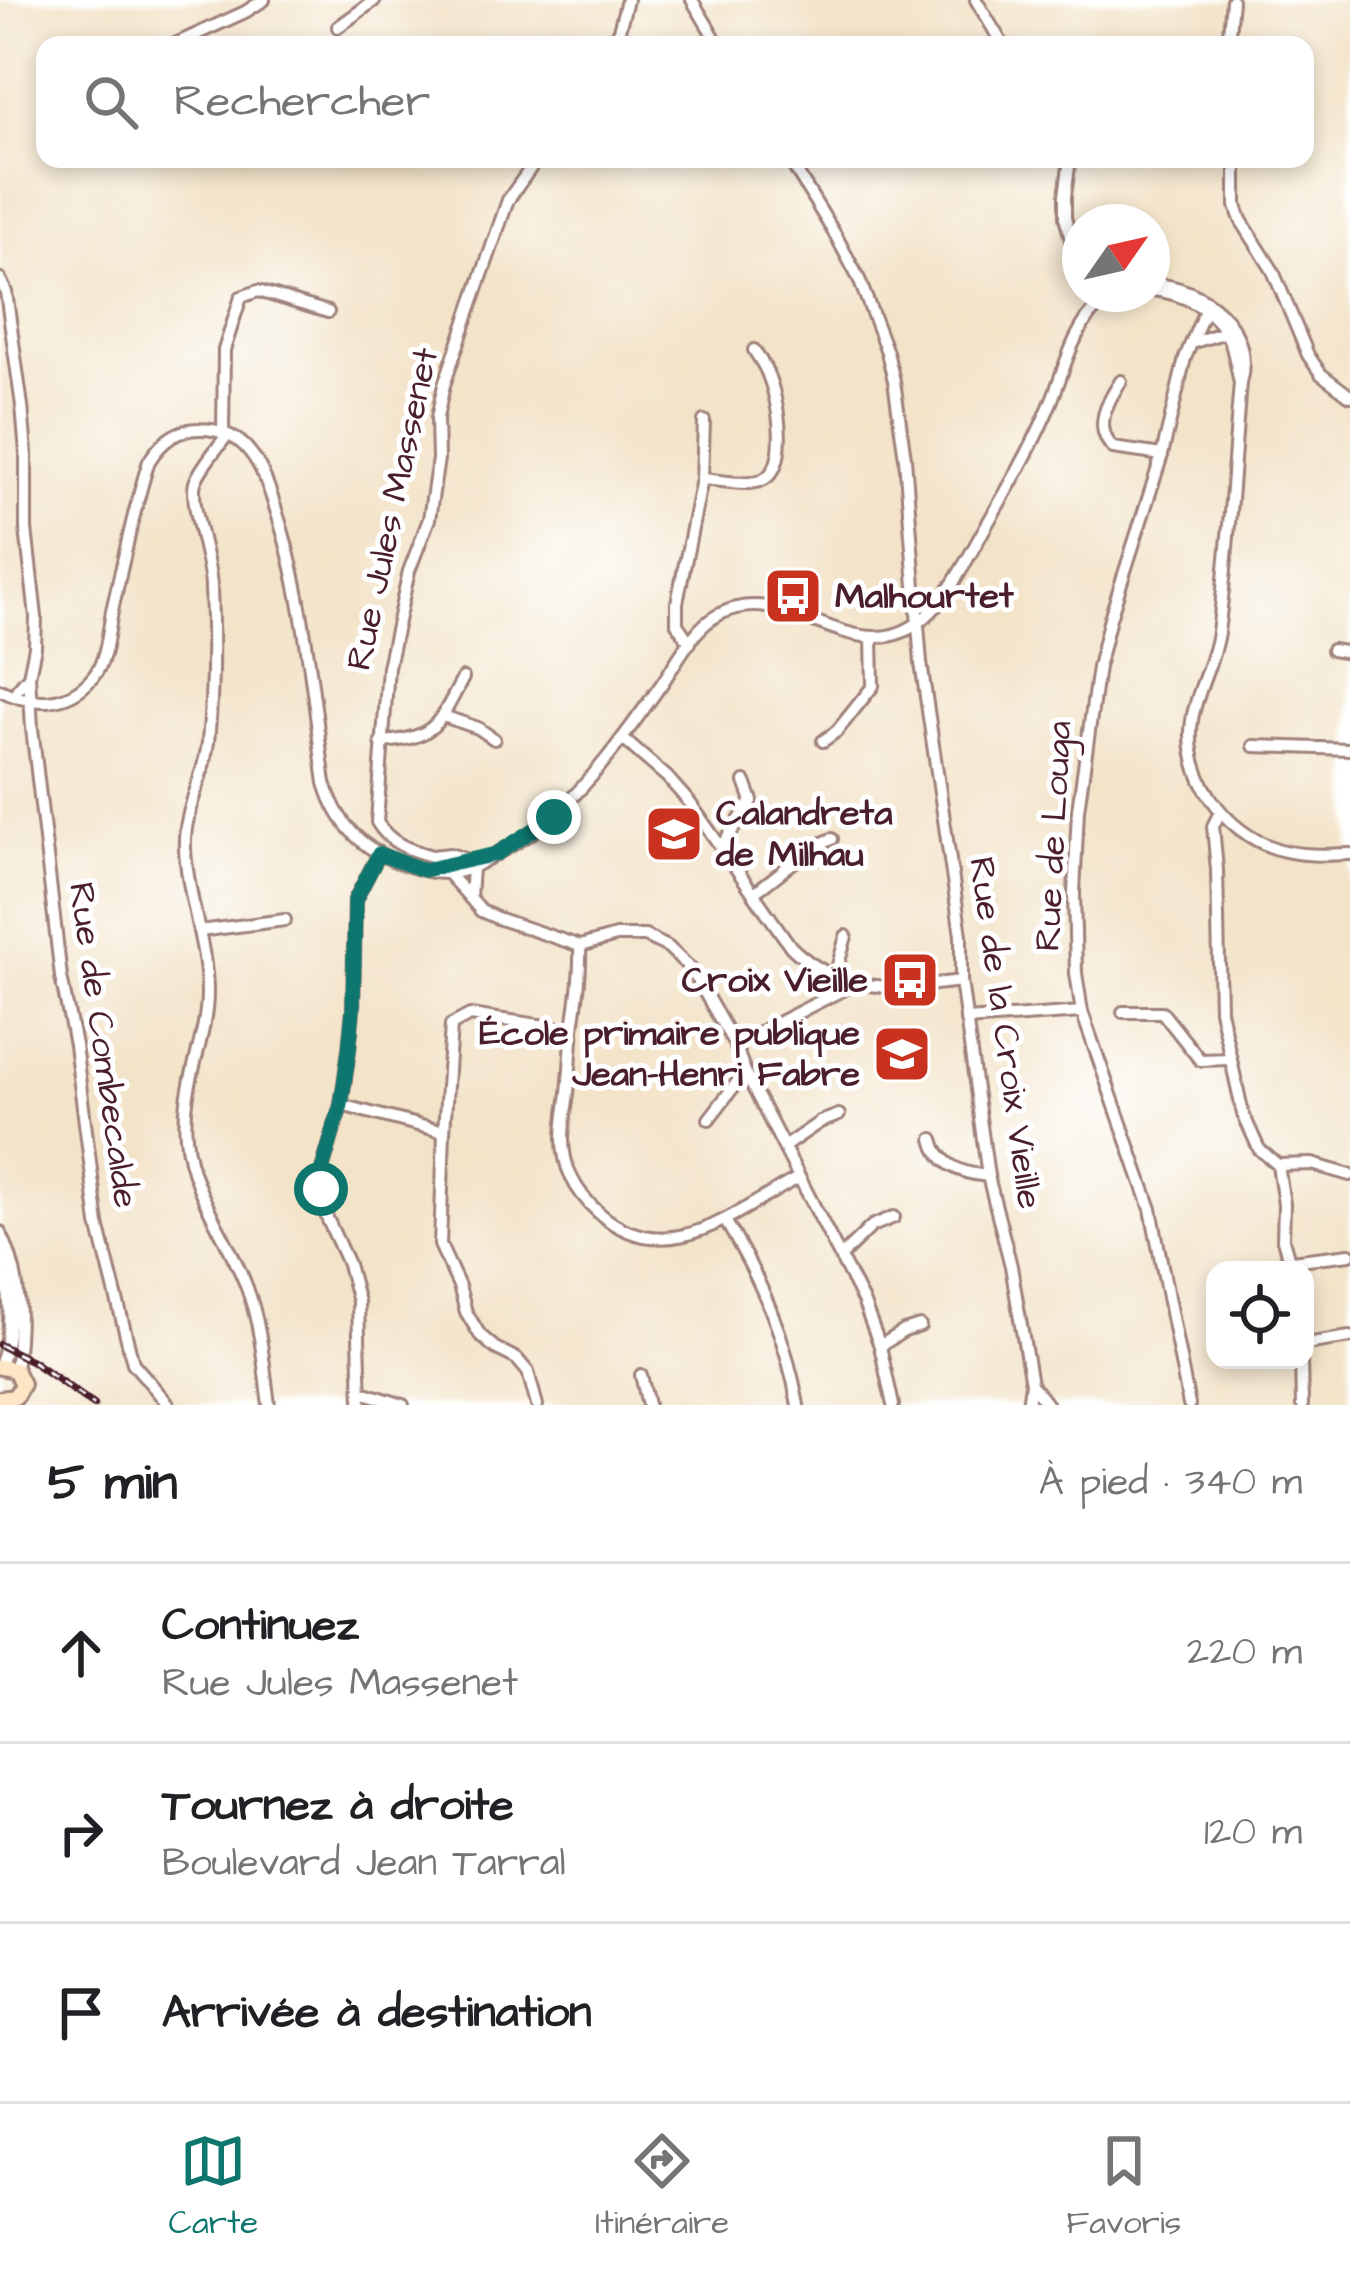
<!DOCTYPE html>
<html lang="fr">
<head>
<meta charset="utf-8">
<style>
  body { margin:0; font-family:"Architects Daughter",sans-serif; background:#f2f2f2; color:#202124 }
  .controls { position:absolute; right:36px; bottom:36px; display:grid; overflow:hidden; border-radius:24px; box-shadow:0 6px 18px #0003 }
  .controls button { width:108px; height:108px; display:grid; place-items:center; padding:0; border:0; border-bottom:3px solid #e0e0e0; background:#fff; color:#202124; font:60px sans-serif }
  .compass { position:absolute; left:1062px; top:204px; width:108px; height:108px; border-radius:50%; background:#fff; box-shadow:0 6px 18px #0003; rotate:56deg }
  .stop { position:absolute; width:36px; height:36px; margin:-27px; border:9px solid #0f766e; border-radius:50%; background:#fff }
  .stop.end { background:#0f766e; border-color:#fff; box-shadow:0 3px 12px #0008 }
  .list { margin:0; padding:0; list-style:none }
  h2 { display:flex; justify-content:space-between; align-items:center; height:156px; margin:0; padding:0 48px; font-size:51px }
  h2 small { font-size:39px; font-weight:400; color:#757577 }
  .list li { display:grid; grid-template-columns:78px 1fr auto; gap:36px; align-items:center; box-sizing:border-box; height:180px; padding:0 48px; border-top:3px solid #e0e0e0 }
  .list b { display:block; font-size:45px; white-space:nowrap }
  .list p { margin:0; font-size:39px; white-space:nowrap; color:#757577 }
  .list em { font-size:39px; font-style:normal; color:#757577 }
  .icon { flex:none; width:66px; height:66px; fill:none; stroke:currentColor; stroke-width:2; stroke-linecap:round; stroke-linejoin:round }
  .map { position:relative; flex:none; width:1350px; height:1405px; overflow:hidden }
  .search { position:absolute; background:#fff; box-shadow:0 6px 18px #0003; left:36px; right:36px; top:36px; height:132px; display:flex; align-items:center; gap:30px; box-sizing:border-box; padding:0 42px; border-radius:24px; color:#757577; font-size:45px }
  .sheet { height:696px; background:#fff }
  nav { display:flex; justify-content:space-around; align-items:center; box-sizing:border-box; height:168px; border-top:3px solid #e0e0e0; background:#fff; font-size:33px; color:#757577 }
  nav a { display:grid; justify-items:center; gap:6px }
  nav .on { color:#0f766e }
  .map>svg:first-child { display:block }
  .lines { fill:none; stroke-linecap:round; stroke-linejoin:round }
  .street-casing { stroke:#9e817a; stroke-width:16 }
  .secondary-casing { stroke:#9e817a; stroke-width:20 }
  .street { stroke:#fff; stroke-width:10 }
  .secondary { stroke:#fde5c5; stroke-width:14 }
  .rail-casing { stroke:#4a1f2b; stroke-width:8 }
  .rail { stroke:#fff; stroke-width:3; stroke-dasharray:9; stroke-linecap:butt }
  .route { stroke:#0f766e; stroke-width:15 }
  .labels { text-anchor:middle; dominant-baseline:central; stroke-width:10; stroke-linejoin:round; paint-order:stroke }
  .street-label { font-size:36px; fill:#4a1f2b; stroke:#fff }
  .poi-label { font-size:36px; font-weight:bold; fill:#4a1f2b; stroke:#fff; text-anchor:start }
</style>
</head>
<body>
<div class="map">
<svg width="1350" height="1405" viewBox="0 0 1350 1405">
  <rect width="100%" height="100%" fill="#fff"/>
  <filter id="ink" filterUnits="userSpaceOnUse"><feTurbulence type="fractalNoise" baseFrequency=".00833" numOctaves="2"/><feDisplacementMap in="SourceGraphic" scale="24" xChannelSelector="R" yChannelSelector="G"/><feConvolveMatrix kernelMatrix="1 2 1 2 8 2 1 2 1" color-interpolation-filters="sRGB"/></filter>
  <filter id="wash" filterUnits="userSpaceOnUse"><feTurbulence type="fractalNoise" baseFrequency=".004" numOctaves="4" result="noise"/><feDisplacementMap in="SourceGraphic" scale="48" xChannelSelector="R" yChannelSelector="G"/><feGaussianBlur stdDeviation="2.7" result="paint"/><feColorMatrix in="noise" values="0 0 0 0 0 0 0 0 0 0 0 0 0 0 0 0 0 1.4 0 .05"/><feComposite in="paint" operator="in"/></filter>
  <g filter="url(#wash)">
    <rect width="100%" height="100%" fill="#f3e3c8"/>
  </g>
  <g filter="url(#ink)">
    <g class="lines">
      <defs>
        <g id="street">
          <path d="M 692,0 L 719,45"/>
          <path d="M 976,0 L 1003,45"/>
          <path d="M 338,27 L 375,0"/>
          <path d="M 173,45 L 245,12 L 264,0"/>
          <path d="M 615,45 L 627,0"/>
          <path d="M 1228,45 L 1232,0"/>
          <path d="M 789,159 L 836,236 L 859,279 L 887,352 L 894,381 L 905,458 L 921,663 L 961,935 L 961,981 L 988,1176 L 1011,1266 L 1031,1384 L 1047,1405"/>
          <path d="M 1070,159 L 1065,196 L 1065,217 L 1080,273"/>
          <path d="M 1236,159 L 1236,206 L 1241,220 L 1273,271 L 1308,355 L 1321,374 L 1350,396"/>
          <path d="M 0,279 L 6,292 L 22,406 L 26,453 L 26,529 L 36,617 L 35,647 L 29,676"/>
          <path d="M 1152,284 C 1203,286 1256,327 1240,383 C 1237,370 1235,356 1231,344 C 1219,311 1185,293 1152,290"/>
          <path d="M 1194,342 L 1226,332"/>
          <path d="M 1121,381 C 1107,402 1093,427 1113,448 L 1162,455"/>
          <path d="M 1240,383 C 1233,466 1229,549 1218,632 C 1214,662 1197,689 1192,720 C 1184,776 1224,832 1277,849 C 1300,856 1325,855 1350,854"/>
          <path d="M 223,432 L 224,350 L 241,297 L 258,291 L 328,312"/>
          <path d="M 227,435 C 217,449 203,464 196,480 C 187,498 211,561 211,587 C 213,638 213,692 208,742 C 204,779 183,811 185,849 C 187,897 207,944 207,993 C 207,1041 181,1086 186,1137 C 190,1191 229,1238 247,1288 C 261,1325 264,1367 269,1405"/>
          <path d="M 702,479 C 718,480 744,486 760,481 C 792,470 778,399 768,375 C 765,366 759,358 754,350"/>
          <path d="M 690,643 L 677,624 L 677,603 L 702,479 L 704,421"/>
          <path d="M 1332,650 L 1350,653"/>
          <path d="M 0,690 C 32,706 68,707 93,677 C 108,659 108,629 113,606 C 124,558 134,508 149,461 C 161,442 178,428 201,429 C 219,429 239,437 250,452 C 263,468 270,491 276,510 C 305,598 312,692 325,783 C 337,824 362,850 403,864 C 416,868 433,874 448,873 C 466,873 482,862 498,853 C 516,843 535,833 551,818 C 593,781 629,730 661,685 C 677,662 693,628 718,615 C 794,574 865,691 938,604 C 957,581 971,552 986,526 C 1007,490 1029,453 1046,414 C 1060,384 1067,349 1085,322 C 1093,309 1106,300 1120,294"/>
          <path d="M 17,690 L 29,676 L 32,728 L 61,977 L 75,1045 L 98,1224 L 133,1363 L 169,1405"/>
          <path d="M 443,716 L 478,728 L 494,739"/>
          <path d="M 623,739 L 667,777 L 690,803 L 791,947 C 841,996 897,989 961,981"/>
          <path d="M 823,741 L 837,731 L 873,686 L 872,638"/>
          <path d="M 381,742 C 436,739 439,723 463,678"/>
          <path d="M 1254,746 L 1350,749"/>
          <path d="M 1220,812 L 1213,826 L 1217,870 L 1220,1010 L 1243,1114 L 1259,1149 L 1278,1165 L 1284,1204 L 1283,1240 L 1292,1270"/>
          <path d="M 722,846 L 752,801 L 745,782"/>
          <path d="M 450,854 L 468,860 L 472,868 L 470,898 L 432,856 Z"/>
          <path d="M 432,856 C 409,850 389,843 377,822 L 388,667 L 409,571 L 429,519 L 438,459 L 437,418 L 444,385 L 508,200 L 537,159"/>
          <path d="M 755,892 C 778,876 807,848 832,839"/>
          <path d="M 470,898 L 481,911 L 497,918 L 580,946 L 616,936 L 645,936 L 668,947 L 691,969 L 735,1045 L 745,1072 L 863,1301 L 880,1346 L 893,1405"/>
          <path d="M 199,931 L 285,920"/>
          <path d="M 580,946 C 581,975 577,1000 573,1028 C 571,1050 570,1072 568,1093 C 566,1108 563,1124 563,1139 C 563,1168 577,1193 598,1212 C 667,1273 735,1211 798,1178"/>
          <path d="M 835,976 L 846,936"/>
          <path d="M 1123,1012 L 1162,1012 L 1200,1060 L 1230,1059"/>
          <path d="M 966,1020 L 1082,1012"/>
          <path d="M 735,1045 L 852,985"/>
          <path d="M 341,1105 L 444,1132 L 440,1245 L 459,1286 L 466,1312 L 480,1335 L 495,1348 L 517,1359 L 528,1372 L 537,1405"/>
          <path d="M 709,1119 L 745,1072"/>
          <path d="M 444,1132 L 451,1025 L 470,1015 L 573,1030"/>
          <path d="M 933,1139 C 939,1166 963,1174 988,1176"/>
          <path d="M 785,1146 L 820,1122 L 839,1115"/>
          <path d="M 1278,1165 L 1312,1164 L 1350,1175"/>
          <path d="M 726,1222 C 761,1280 786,1337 798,1405"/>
          <path d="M 0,1232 C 23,1276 21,1322 15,1370"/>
          <path d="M 0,1255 C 12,1291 13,1331 0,1366"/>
          <path d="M 841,1256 L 872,1226 L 894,1217"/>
          <path d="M 1291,1261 L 1350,1254"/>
          <path d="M 1305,1344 L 1350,1337"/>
          <path d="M 880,1346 L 904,1331 L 920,1326"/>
          <path d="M 1301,1360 L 1302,1405"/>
          <path d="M 641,1375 L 648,1405"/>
          <path d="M 362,1392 L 403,1405"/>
          <path d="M 361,1405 L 358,1302 L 348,1264 L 327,1218 L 321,1189 L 322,1170 L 341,1105 L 349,1050 L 353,1010 L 355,900 L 379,854"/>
          <path d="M 1028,1405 L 1031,1384"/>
          <path d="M 1189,1405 L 1151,1209 L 1082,1012 L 1076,973 L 1074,893 L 1078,810 L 1098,667 L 1110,618 L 1162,455 L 1185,358 L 1205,310"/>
        </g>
        <path id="secondary" d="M 0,1367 L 15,1370 L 22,1384 L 15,1397 L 0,1399"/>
      </defs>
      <use href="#street" class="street-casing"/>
      <use href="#secondary" class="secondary-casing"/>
      <use href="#street" class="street"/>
      <use href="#secondary" class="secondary"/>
      <defs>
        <path id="rail" d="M 0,1345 L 32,1361 L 94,1405"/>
      </defs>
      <use href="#rail" class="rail-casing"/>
      <use href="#rail" class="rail"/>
    </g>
  </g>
  <g class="lines" filter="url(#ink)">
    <path class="route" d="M 321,1189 L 322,1170 L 341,1105 L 349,1050 L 353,1010 L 355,900 L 379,854 L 424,870 L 496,854 L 554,817"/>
  </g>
  <defs>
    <symbol id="bus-square" viewBox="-11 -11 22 22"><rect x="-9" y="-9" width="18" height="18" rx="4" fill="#c8321e" stroke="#fff"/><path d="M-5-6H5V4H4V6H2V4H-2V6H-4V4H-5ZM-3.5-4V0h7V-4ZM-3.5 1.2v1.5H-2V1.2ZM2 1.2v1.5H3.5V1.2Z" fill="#fff"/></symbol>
    <symbol id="school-square" viewBox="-11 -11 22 22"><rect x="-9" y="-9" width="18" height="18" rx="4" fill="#c8321e" stroke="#fff"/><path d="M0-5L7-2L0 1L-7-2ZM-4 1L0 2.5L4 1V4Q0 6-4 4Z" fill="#fff"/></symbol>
  </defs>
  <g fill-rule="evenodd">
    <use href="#bus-square" x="760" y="563" width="66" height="66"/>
    <use href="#school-square" x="641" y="801" width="66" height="66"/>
    <use href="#bus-square" x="877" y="947" width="66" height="66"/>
    <use href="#school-square" x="869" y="1021" width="66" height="66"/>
  </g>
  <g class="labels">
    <g class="street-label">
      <text transform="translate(393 509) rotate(-78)">Rue Jules Massenet</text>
      <text transform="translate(1054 836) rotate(-87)">Rue de Louga</text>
      <text transform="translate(1005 1033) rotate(82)">Rue de la Croix Vieille</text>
      <text transform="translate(103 1045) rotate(82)">Rue de Combecalde</text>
    </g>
    <g class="poi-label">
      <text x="835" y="596">Malhourtet</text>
      <text x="716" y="813">Calandreta<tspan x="716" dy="41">de Milhau</tspan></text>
      <text x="868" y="980" text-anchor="end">Croix Vieille</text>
      <text x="860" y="1033" text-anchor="end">École primaire publique<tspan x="860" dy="41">Jean-Henri Fabre</tspan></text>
    </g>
  </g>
</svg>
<div class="controls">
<button><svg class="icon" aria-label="locate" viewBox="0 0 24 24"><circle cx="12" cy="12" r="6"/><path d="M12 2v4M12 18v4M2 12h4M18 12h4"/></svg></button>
</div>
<svg class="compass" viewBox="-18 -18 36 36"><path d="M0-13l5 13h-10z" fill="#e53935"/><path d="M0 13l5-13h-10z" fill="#757577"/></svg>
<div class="stop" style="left:321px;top:1189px"></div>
<div class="stop end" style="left:554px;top:817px"></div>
<div class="search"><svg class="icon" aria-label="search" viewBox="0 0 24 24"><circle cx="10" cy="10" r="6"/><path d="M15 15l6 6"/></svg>Rechercher</div>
</div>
<section class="sheet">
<h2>5 min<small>À pied · 340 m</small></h2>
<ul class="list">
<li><svg class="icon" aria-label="ahead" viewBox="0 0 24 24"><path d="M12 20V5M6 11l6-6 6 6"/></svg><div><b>Continuez</b><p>Rue Jules Massenet</p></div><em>220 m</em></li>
<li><svg class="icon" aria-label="right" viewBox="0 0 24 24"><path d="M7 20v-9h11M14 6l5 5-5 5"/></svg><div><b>Tournez à droite</b><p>Boulevard Jean Tarral</p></div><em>120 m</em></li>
<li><svg class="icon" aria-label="arrive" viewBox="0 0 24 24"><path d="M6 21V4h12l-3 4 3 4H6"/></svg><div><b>Arrivée à destination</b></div></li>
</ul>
</section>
<nav>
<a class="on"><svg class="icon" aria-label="map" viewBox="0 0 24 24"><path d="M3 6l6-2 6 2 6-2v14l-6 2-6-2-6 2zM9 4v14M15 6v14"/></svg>Carte</a>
<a><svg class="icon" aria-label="directions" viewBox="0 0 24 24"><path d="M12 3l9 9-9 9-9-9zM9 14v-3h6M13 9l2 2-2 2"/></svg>Itinéraire</a>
<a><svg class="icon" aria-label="saved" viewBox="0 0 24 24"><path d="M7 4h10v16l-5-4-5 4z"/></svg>Favoris</a>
</nav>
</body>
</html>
